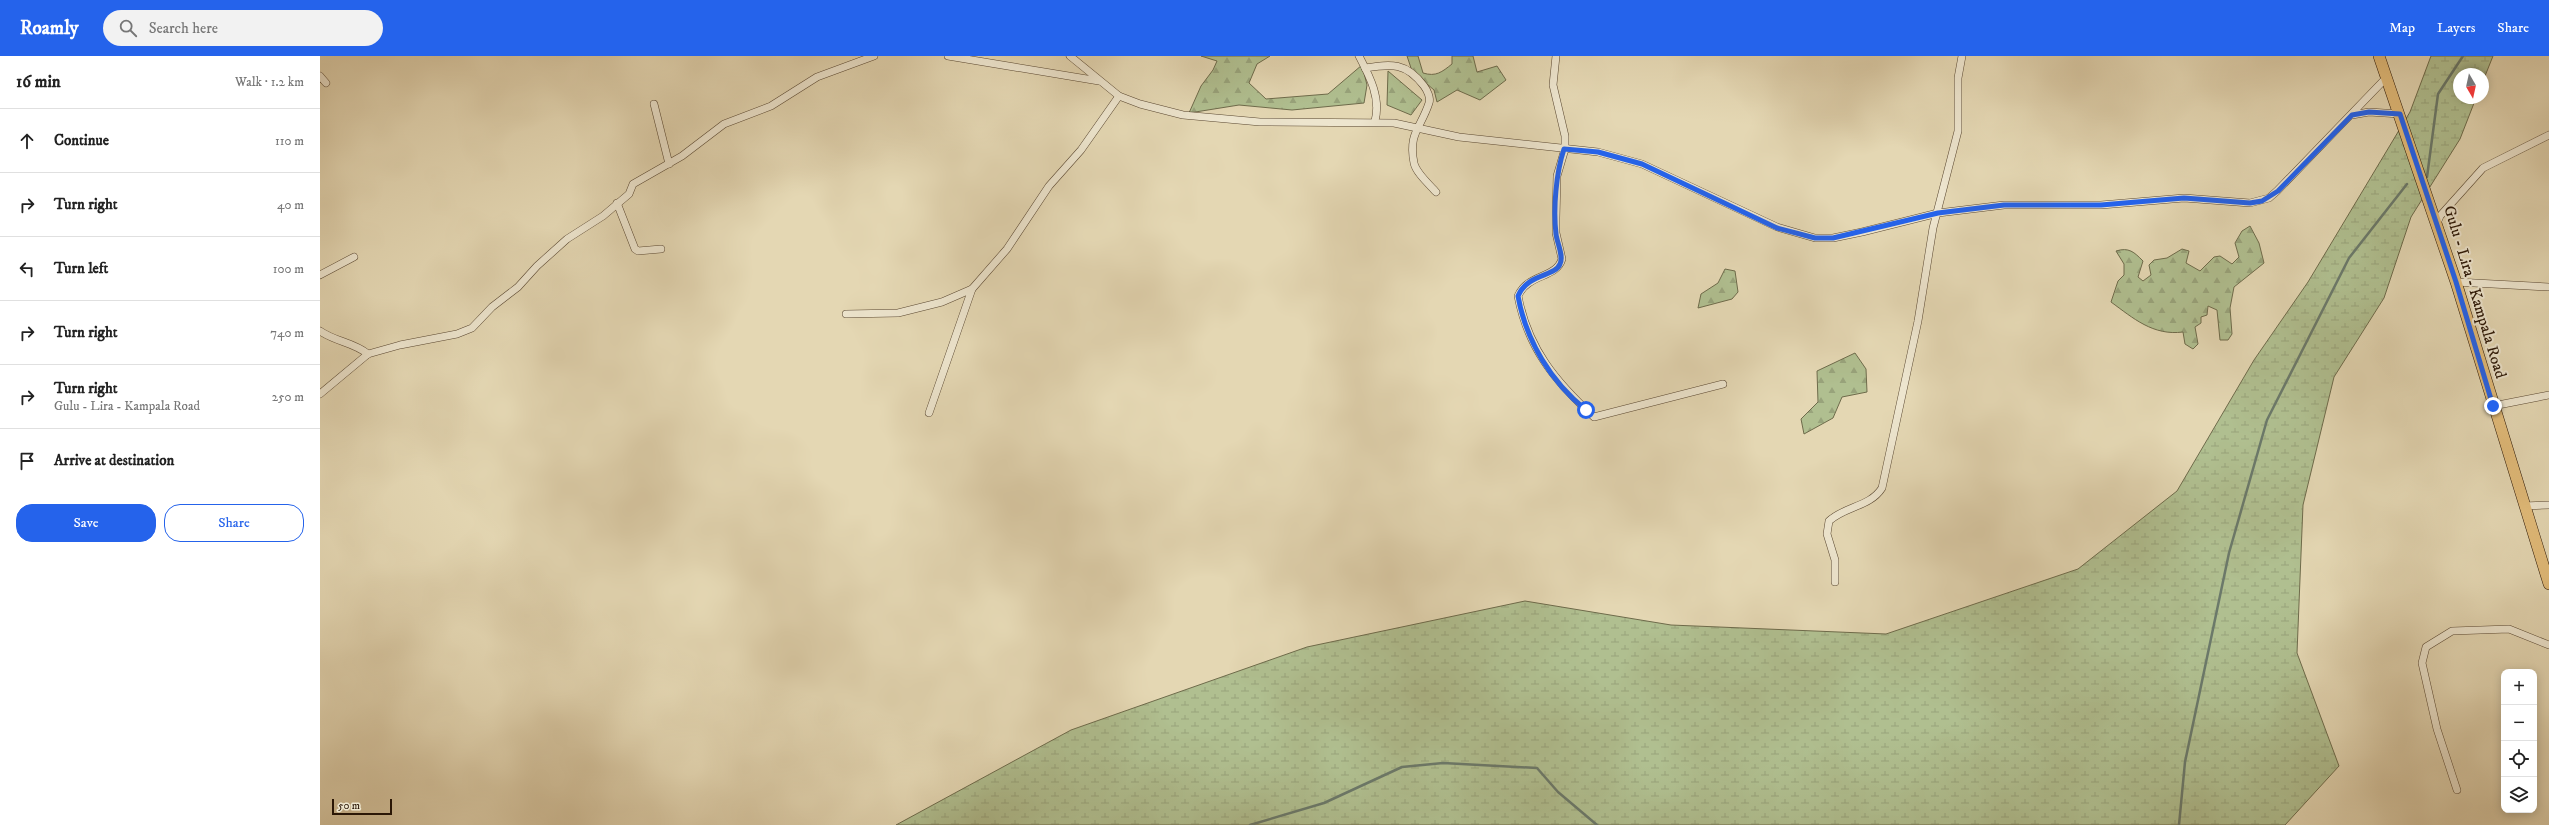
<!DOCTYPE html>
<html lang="en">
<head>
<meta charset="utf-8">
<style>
  body { margin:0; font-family:"IM FELL DW Pica",serif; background:#f2f2f2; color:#222 }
  .controls { position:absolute; right:12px; bottom:12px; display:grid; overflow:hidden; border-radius:8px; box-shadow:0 2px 10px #0003 }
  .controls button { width:36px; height:36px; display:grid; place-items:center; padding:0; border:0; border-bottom:1px solid #e0e0e0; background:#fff; color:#222; font:20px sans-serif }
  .compass { position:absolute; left:2133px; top:12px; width:36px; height:36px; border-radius:50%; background:#fff; box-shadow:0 2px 10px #0003; rotate:171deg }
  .scale { position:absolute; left:12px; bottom:10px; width:60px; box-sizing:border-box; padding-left:4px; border:2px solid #2b1706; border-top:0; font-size:11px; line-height:14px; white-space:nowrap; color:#2b1706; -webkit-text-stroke:3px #ede5ce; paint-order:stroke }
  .stop { position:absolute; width:12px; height:12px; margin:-9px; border:3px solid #2563eb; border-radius:50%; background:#fff }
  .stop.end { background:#2563eb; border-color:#fff; box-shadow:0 1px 4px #0008 }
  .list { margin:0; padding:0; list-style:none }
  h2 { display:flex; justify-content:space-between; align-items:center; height:52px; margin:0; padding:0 16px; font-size:17px }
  h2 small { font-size:13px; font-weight:400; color:#767676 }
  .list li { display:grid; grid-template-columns:26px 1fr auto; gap:12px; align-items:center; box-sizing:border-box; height:64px; padding:0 16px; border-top:1px solid #e0e0e0 }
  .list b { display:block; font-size:15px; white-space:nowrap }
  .list p { margin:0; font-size:13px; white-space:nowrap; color:#767676 }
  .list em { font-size:13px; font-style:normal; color:#767676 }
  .actions { display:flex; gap:8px; padding:12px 16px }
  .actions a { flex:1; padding:9px 0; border:1px solid #2563eb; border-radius:16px; text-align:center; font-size:14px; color:#2563eb }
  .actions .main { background:#2563eb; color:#fff }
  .icon { flex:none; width:22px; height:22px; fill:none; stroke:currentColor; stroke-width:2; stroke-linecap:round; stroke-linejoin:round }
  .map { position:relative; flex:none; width:2229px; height:769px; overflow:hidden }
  header { display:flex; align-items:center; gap:24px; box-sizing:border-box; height:56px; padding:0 20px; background:#2563eb; color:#fff }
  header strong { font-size:19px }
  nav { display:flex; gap:22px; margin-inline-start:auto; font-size:14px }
  .search { width:280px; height:36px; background:#f2f2f2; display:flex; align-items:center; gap:10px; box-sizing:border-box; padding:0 14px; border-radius:22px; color:#767676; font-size:15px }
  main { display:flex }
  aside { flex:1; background:#fff }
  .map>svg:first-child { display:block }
  .forest { fill:url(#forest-firs); stroke:#6e6b4b }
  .wetland { fill:url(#wetland-marsh); stroke:#6e6b4b }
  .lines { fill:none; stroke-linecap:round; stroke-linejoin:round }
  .stream { stroke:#6b796a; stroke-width:2.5 }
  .street-casing { stroke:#594731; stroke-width:8 }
  .primary-casing { stroke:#2b1706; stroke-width:12 }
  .street { stroke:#ede5ce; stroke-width:7 }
  .primary { stroke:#e2bc7a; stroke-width:11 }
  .route { stroke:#2563eb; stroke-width:5 }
  .labels { text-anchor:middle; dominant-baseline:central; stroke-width:4; stroke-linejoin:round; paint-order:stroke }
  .street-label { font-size:16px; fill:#2b1706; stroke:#ede5ce }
</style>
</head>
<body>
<header>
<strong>Roamly</strong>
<div class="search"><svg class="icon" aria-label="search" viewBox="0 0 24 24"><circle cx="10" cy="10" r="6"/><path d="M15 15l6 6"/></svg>Search here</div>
<nav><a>Map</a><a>Layers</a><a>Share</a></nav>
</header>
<main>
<aside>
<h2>16 min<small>Walk · 1.2 km</small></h2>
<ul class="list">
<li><svg class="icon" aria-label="ahead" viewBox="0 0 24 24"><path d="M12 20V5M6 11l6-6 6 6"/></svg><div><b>Continue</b></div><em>110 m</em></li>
<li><svg class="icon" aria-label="right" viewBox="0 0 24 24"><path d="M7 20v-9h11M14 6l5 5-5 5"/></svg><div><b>Turn right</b></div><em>40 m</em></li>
<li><svg class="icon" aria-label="left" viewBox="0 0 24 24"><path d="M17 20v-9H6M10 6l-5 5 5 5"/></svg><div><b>Turn left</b></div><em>100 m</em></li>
<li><svg class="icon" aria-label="right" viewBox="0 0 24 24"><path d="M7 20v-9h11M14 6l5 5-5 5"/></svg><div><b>Turn right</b></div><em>740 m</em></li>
<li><svg class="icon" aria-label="right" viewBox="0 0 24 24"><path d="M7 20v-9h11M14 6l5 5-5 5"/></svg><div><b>Turn right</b><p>Gulu - Lira - Kampala Road</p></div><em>250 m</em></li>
<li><svg class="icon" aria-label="arrive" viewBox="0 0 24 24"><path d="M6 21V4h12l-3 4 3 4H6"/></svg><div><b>Arrive at destination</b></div></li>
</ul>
<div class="actions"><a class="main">Save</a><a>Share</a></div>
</aside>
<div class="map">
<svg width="2229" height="769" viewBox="0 0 2229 769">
  <defs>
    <pattern id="forest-firs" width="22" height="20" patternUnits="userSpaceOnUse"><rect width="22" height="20" fill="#b0bf90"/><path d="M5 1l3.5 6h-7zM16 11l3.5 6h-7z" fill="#98a37b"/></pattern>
    <pattern id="wetland-marsh" width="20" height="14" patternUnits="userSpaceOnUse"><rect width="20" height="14" fill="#b0bf90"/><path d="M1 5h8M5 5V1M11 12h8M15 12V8" fill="none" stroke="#98a37b"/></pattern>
  </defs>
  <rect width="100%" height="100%" fill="#e4d7b3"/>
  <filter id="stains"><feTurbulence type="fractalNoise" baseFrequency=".005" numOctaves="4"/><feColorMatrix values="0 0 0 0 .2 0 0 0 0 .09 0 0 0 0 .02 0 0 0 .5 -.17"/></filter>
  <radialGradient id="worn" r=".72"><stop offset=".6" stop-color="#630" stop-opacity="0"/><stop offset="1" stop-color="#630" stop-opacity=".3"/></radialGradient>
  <g class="forest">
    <path d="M 881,0 L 950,0 L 937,8 L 929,27 L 946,43 L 1008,38 L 1042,9 L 1047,29 L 1044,47 L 972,54 L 919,49 L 869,57 L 881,30 L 893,14 L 897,5 Z"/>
    <path d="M 1087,0 L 1098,0 L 1103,17 C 1116,21 1122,16 1132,8 L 1132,0 L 1153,0 L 1157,16 L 1177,10 L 1186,24 L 1160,44 L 1137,34 L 1117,46 L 1114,34 L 1092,15 Z"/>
    <path d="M 1068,15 L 1102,44 L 1091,59 L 1067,49 Z"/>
    <path d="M 1930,170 L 1939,187 L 1944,207 L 1914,231 L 1910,252 L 1912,278 L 1908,284 L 1900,284 L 1897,254 L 1888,250 L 1887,259 L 1881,261 L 1881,267 L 1875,271 L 1878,288 L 1873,293 L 1865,288 L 1863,276 C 1833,280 1813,262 1791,246 L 1798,225 L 1804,219 L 1804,208 L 1796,195 C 1809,191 1814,196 1823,205 L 1818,221 L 1823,225 L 1831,219 L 1829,209 L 1834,204 L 1847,202 L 1862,193 L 1869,195 L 1866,207 L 1880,215 L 1894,201 L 1900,200 L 1912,208 L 1919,201 L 1915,187 L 1922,175 Z"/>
    <path d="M 1405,213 L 1415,215 L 1418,236 L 1412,243 L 1378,252 L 1381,238 L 1398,227 Z"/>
    <path d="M 1535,297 L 1546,313 L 1547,336 L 1522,341 L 1513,362 L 1484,378 L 1481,363 L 1498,346 L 1497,315 Z"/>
  </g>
  <path class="wetland" d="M 2111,0 L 2173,0 L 2163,25 L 2163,18 L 2139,18 L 2139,42 L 2156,42 L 2140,83 L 2091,161 L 2064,242 L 2014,321 L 1983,449 L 1977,597 L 2019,710 L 1965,769 L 576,769 L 751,674 L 987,591 L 1205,545 L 1351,569 L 1566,578 L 1758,513 L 1857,435 L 1934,304 L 1988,226 L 2090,56 Z"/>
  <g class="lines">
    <g class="stream">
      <path d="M 2107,121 L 2118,38 L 2143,0"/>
      <path d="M 930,769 L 1004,747 L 1082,711 L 1123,707 L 1217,712 L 1238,736 L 1277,769"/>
      <path d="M 1859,769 L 1865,706 L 1909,497 L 1947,364 L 2029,202 L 2087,128"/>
    </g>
    <defs>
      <g id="street">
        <path d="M 628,0 L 779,25"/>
        <path d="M 750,0 L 799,40 L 820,48 L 863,59 L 940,66 L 1074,67 L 1139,81 L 1278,96 L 1322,108 L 1457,171 L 1495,182 L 1513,182 L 1542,176 L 1618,157 L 1684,149 L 1781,149 L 1864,142 L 1930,147 L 1949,142 L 1957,135 L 2067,21"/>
        <path d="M 1039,0 C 1050,21 1061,42 1055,65"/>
        <path d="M 1236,0 L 1233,29 L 1245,80 L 1245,93 L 1237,120 L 1236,162 L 1236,177 L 1242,203 C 1236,223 1208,217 1198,240 C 1208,293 1236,326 1274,361 L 1403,328"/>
        <path d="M 1045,12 C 1072,8 1086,6 1104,30 C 1107,34 1111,42 1109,47 C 1101,72 1088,77 1094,107 C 1096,117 1110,129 1116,136"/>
        <path d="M 0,20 L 6,27"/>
        <path d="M 334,48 L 349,108"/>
        <path d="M 2032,59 L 2049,56 L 2080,58"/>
        <path d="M 297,147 L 315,193 L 318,195 L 341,193"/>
        <path d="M 2117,167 L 2120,160 L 2163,112 L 2229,79"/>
        <path d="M 0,219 L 34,201"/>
        <path d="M 2136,226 L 2229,231"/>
        <path d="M 526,258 L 578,257 L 622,246 L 652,233 L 687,193 L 729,130 L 761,94 L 799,40"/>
        <path d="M 0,275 C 16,286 33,286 48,298"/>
        <path d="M 0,338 L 48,298 L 80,289 L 137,278 L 152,272 L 172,251 L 198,231 L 217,210 L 247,183 L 283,160 L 309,138 L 313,128 L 362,100 L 404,68 L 451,50 L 497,21 L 554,0"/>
        <path d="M 2173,350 L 2229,339"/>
        <path d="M 609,357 L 652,233"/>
        <path d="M 2204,450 L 2229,449"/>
        <path d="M 1515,526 L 1515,504 L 1507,478 L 1509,465 C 1525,450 1550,451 1562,432 L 1598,265 L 1613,172 L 1638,75 L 1638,22 L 1642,0"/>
        <path d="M 2137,734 L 2117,673 L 2102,607 L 2106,591 L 2132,575 L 2189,573 L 2229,589"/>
      </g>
      <path id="primary" d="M 2059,0 L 2136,226 L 2229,528"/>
    </defs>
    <use href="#street" class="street-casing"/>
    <use href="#primary" class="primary-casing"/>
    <use href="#street" class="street"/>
    <use href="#primary" class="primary"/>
  </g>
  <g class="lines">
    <path class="route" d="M 1266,354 C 1231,326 1206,285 1198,240 C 1208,217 1235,221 1240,208 C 1244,200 1237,187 1236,178 C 1233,153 1236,117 1244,93 L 1278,96 L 1322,108 L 1457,172 L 1495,182 L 1513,182 L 1618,157 L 1684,149 L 1781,149 L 1864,142 L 1930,147 L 1942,145 L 1958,135 L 2032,59 L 2049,56 L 2080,58 L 2136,226 L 2173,350"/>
  </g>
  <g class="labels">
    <g class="street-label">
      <text transform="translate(2155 236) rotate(73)">Gulu - Lira - Kampala Road</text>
    </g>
  </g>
  <rect width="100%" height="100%" filter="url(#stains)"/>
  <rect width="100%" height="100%" fill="url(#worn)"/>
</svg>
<div class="controls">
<button>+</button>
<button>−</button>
<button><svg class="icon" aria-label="locate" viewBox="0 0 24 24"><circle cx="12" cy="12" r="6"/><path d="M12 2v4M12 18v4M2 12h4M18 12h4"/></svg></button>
<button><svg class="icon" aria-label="layers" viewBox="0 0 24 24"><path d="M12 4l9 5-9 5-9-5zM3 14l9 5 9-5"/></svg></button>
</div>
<svg class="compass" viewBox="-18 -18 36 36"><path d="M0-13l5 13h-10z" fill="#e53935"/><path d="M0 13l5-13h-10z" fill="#767676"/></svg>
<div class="scale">50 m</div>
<div class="stop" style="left:1266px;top:354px"></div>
<div class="stop end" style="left:2173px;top:350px"></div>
</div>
</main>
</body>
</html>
